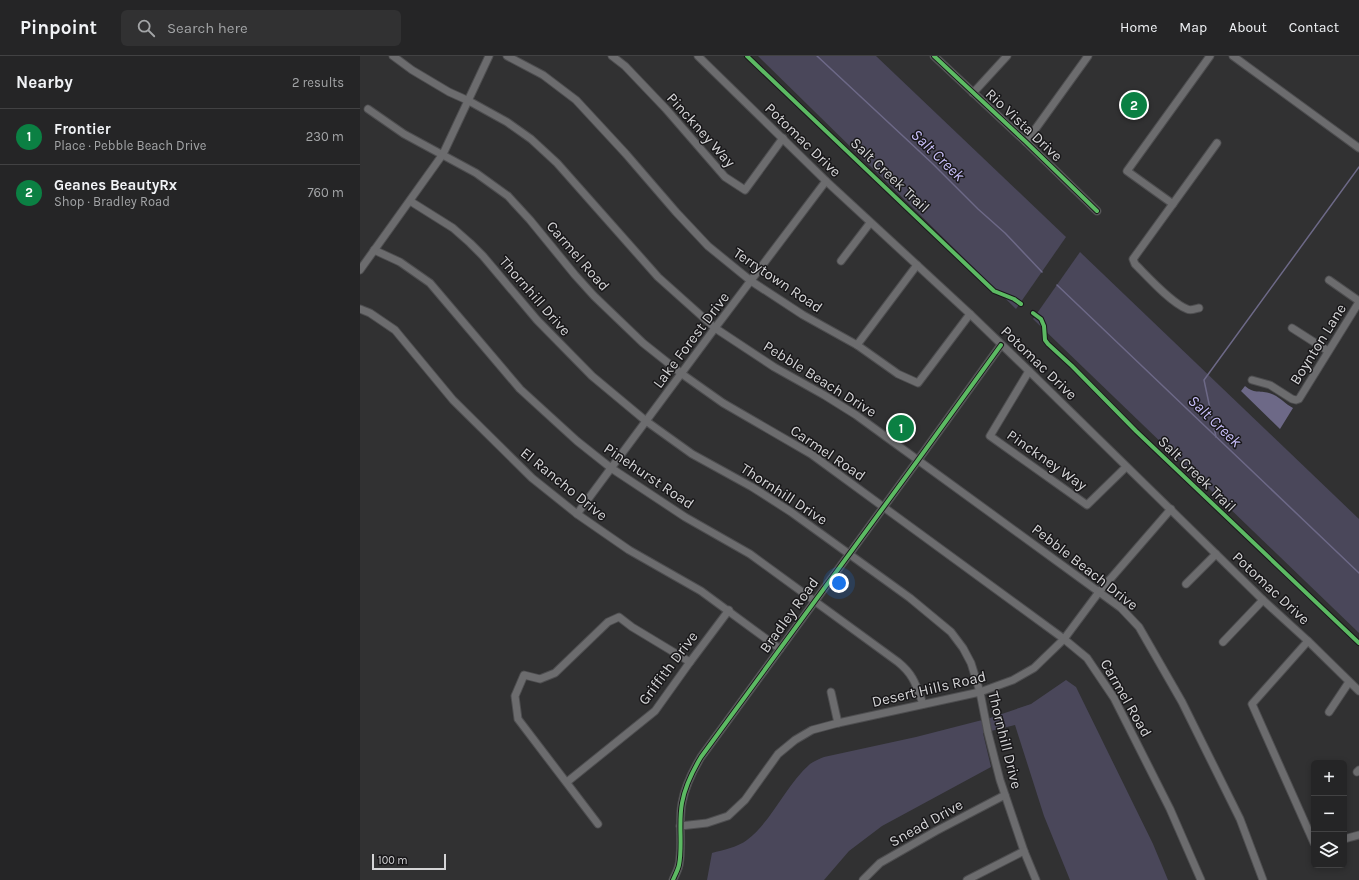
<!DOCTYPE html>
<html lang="en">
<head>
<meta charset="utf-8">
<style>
  body { margin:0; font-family:Karla,sans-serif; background:#313132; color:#f1f3f6 }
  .controls { position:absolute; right:12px; bottom:12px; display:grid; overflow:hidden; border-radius:6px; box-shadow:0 2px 6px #0003 }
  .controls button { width:36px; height:36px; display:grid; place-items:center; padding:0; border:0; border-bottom:1px solid #424243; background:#252526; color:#f1f3f6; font:20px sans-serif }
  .scale { position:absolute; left:12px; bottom:10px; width:74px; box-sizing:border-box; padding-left:4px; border:2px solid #d5d5d7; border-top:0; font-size:11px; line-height:14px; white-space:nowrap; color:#d5d5d7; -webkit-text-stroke:3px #19181a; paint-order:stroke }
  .you { position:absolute; left:479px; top:527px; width:14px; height:14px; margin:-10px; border:3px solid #fff; border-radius:50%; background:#1a73e8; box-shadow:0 0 0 6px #1a73e833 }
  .badge { display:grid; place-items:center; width:26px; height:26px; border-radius:50%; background:#0b8043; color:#fff; font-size:13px; font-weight:700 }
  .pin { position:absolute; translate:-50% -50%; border:2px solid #fff; box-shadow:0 1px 4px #0006 }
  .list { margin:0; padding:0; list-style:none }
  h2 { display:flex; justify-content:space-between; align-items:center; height:52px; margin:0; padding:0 16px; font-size:17px }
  h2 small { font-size:13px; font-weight:400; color:#a3a5a7 }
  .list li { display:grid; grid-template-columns:26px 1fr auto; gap:12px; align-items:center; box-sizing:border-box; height:56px; padding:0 16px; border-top:1px solid #424243 }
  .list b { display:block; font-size:15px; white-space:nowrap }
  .list p { margin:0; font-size:13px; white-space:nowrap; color:#a3a5a7 }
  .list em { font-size:13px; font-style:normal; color:#a3a5a7 }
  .icon { flex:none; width:22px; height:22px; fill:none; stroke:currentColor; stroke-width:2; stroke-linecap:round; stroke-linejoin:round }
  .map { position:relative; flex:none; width:999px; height:824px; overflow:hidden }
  header { display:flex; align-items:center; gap:24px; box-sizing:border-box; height:56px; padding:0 20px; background:#252526; border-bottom:1px solid #424243 }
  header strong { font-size:19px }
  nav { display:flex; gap:22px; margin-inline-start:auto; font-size:14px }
  .search { width:280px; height:36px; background:#313132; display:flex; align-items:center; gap:10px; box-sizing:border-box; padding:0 14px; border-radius:6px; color:#a3a5a7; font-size:15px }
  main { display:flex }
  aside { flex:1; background:#252526 }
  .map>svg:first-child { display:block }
  .green { fill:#4a475a }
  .water { fill:#6d6987 }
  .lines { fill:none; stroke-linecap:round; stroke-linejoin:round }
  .stream { stroke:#6d6987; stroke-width:1.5 }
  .minor-casing { stroke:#4e4e50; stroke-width:9 }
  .minor { stroke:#6c6c6e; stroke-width:7 }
  .cycleway-casing { stroke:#19181a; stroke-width:6 }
  .cycleway { stroke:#5cba63; stroke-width:4 }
  .labels { text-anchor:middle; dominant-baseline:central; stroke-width:3; stroke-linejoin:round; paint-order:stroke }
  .street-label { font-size:15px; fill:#d5d5d7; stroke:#19181a }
  .water-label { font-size:16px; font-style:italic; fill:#c7bef8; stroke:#19181a }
</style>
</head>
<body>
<header>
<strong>Pinpoint</strong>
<div class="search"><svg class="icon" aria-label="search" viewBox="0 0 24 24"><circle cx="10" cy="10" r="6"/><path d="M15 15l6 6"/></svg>Search here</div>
<nav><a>Home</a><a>Map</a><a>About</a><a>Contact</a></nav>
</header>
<main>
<aside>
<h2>Nearby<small>2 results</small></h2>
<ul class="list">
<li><span class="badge">1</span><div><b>Frontier</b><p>Place · Pebble Beach Drive</p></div><em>230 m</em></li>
<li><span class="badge">2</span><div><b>Geanes BeautyRx</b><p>Shop · Bradley Road</p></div><em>760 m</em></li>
</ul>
</aside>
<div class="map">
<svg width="999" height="824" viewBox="0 0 999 824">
  <rect width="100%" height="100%" fill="#313132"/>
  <g class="green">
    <path d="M 398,0 L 516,0 L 706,181 L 656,253 Z"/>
    <path d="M 720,196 L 999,463 L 999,577 L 673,263 Z"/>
    <path d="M 706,624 L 716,631 L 793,788 L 808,824 L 710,824 L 684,760 L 655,669 L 623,677 L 631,711 L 522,770 L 489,795 L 464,824 L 347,824 L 352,797 C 363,794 378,791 387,784 C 413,764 425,730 450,708 C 454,705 459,703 464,701 L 556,681 L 630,662 L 671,648 Z"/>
  </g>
  <path class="water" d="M 885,330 C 894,338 899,334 909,337 C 918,339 925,348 933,352 L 920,373 L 881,335 Z"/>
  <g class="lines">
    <g class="stream">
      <path d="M 457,0 L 573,108 L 618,153 L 645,177 L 682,216"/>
      <path d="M 697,229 L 999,517"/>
      <path d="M 856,381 L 844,324 L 999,111"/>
    </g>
    <defs>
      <g id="minor">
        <path d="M 33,0 L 52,14 L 89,36 L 109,45 L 147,66 L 171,83 L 197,107 L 298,221 L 355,272 L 414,311 L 464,339 L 496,359 L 761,552 L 779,571 L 822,646 L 880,763 L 903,824"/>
        <path d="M 147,0 L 183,19 L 216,44 L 266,98 L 316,156 L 348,190 L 391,225 L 443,259 L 497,289 L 538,318 L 558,327 L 610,258"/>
        <path d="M 252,0 L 265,10 L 306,53 L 365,121 L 385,134 L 423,82"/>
        <path d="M 338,0 L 466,125 L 610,258 L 669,315 L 903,544 L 948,585 L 999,635"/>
        <path d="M 574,0 L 666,86 L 737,155"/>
        <path d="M 873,0 L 999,92"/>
        <path d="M 613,37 L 647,0"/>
        <path d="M 8,53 L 44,78 L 116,117 L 148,140 L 170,164 L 215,219 L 234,240 L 283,287 L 322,318 L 363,347 L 451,398 L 704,583 L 727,602 L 754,642 L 810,753 L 841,824"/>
        <path d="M 666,86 L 728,0"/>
        <path d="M 50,145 L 93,172 L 110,187 L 123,200 L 177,264 L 232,320 L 286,365 L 332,398 L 392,431 L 431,456 L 550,542 L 591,576 L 603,592 L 611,607 L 620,636 L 628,677 L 640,724 L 664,795 L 676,824"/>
        <path d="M 813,148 L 767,115 L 850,0"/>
        <path d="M 14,194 L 40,206 L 70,227 L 160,333 L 217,385 L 251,412 L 325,461 L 390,498 L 538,606 C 554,619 556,629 563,648"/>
        <path d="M 481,205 L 510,167"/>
        <path d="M 0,214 L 83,98 L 129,0"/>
        <path d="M 969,224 L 999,245"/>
        <path d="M 839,252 C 834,253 831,255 827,253 C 811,247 787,220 775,208 L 773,203 L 857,87"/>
        <path d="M 0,253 L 10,257 L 35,274 L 93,344 L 172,422 L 217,458 L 269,494 L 341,535 L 420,593"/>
        <path d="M 932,272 L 968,295"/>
        <path d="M 497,289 L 557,209"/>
        <path d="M 669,315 L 630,380 L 727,449 L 766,411"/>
        <path d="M 892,324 L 910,329 L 932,343 L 936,344 L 939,343 L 999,246"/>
        <path d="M 217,458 L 355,272 L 466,125"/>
        <path d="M 826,528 L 856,498"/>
        <path d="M 948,585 L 892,648 L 954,787"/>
        <path d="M 863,586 L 903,544"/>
        <path d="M 471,636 L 478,667"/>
        <path d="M 969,656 L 989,626"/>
        <path d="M 997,716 L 999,714"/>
        <path d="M 207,726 L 295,655 L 330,606 L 369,554"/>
        <path d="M 238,768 L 158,663 L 155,640 L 164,619 L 180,623 L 195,617 L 248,566 L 259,561 L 272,571 L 330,606"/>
        <path d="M 320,770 L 347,767 L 368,760 L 385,744 L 418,698 L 435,684 L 452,674 L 478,667 L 620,636 L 653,624 L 674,612 L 704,583 L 739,536 L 811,453"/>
        <path d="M 984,783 L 999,779"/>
        <path d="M 313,824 C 315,819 318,814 319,809 C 323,789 318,768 322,747 C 325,730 332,716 341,701 L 558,404 L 641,289"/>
        <path d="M 503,824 L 520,807 L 576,775 L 645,739"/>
        <path d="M 607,824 L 664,795"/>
      </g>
    </defs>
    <use href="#minor" class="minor-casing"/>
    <use href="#minor" class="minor"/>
    <defs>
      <g id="cycleway">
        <path d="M 387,0 L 634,235 L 654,243 L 661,248"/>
        <path d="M 574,0 L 666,86 L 737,155"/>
        <path d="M 673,257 L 681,263 L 684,270 L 685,284 L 688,288 L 712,310 L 776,375 L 999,587"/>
        <path d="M 313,824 C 315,819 318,814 319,809 C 323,789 318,768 322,747 C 325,730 332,716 341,701 L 558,404 L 641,289"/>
      </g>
    </defs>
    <use href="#cycleway" class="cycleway-casing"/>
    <use href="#cycleway" class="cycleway"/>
  </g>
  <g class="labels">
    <g class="street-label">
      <text transform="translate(664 69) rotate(43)">Rio Vista Drive</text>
      <text transform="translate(341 74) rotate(48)">Pinckney Way</text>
      <text transform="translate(443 84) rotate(44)">Potomac Drive</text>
      <text transform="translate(530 119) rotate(43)">Salt Creek Trail</text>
      <text transform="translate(218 200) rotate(49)">Carmel Road</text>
      <text transform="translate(418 224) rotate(34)">Terrytown Road</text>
      <text transform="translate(175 240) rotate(49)">Thornhill Drive</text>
      <text transform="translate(331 284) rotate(-53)">Lake Forest Drive</text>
      <text transform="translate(958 288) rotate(-58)">Boynton Lane</text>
      <text transform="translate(679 307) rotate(44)">Potomac Drive</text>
      <text transform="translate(460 323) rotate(32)">Pebble Beach Drive</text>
      <text transform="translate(468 397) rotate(34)">Carmel Road</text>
      <text transform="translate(687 404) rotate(35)">Pinckney Way</text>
      <text transform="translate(837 418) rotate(44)">Salt Creek Trail</text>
      <text transform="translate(289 420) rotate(34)">Pinehurst Road</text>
      <text transform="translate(204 428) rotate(39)">El Rancho Drive</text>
      <text transform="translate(424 438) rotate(33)">Thornhill Drive</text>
      <text transform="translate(725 511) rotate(38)">Pebble Beach Drive</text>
      <text transform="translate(911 532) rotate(43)">Potomac Drive</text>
      <text transform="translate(429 559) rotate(-54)">Bradley Road</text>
      <text transform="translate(308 612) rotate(-53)">Griffith Drive</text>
      <text transform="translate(569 633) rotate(-13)">Desert Hills Road</text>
      <text transform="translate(766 642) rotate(60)">Carmel Road</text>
      <text transform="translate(645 684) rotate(76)">Thornhill Drive</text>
      <text transform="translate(566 767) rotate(-29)">Snead Drive</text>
    </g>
    <g class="water-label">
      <text transform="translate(578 99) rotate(44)">Salt Creek</text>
      <text transform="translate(855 365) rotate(44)">Salt Creek</text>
    </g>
  </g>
</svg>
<div class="controls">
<button>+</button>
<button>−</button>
<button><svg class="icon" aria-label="layers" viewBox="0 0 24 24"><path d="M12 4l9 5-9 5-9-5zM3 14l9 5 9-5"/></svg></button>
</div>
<div class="scale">100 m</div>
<div class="you"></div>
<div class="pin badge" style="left:541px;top:372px">1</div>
<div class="pin badge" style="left:774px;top:49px">2</div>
</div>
</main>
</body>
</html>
